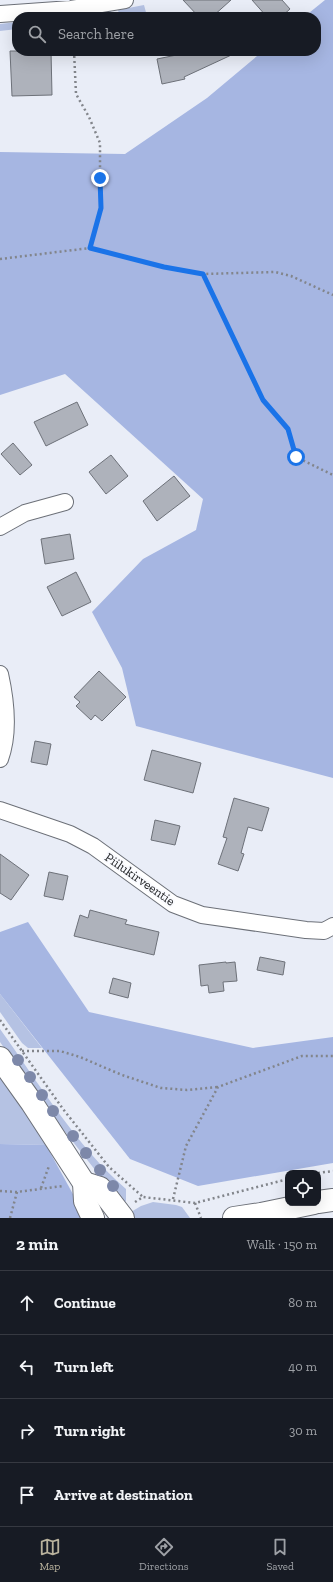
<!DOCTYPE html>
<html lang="en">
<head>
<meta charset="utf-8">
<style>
  body { margin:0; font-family:"Zilla Slab",serif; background:#242831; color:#f1f3f6 }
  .controls { position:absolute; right:12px; bottom:12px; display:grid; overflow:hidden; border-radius:8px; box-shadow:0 4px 16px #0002 }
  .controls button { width:36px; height:36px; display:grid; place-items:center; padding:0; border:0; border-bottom:1px solid #363941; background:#171b24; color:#f1f3f6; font:20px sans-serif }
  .stop { position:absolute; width:12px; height:12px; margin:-9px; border:3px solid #1a73e8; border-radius:50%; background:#fff }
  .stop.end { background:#1a73e8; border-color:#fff; box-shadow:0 1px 4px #0008 }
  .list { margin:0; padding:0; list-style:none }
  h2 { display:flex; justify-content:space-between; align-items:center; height:52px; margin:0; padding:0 16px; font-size:17px }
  h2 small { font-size:13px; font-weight:400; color:#9ea1a6 }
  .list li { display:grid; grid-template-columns:26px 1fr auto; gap:12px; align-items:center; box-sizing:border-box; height:64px; padding:0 16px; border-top:1px solid #363941 }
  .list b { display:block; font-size:15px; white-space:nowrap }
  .list em { font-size:13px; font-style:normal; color:#9ea1a6 }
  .icon { flex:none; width:22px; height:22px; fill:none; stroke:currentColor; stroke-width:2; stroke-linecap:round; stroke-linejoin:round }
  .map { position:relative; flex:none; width:333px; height:1218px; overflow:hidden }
  .search { position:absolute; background:#171b24; box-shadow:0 4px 16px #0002; left:12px; right:12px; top:12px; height:44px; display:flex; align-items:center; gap:10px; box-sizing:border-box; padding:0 14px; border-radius:16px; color:#9ea1a6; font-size:15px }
  .sheet { height:308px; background:#171b24 }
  nav { display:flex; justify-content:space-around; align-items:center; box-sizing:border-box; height:56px; border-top:1px solid #363941; background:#171b24; font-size:11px; color:#9ea1a6 }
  nav a { display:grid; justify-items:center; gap:2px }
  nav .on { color:#b9b29d }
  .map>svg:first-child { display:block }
  .green { fill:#b5c2e3 }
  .forest { fill:#a6b6e2 }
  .building { fill:#aeb2bb; stroke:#6d7179 }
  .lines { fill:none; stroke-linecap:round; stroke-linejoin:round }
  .street-casing { stroke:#6c7078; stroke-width:18 }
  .secondary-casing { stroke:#6c7078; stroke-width:24 }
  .path { stroke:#82858b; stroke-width:2.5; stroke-dasharray:2 3; stroke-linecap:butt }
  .street { stroke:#fff; stroke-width:16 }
  .secondary { stroke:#fff; stroke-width:22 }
  .tree { fill:#7d88a9 }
  .route { stroke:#1a73e8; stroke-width:5 }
  .labels { text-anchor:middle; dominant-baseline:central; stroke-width:3.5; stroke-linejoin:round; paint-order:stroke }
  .street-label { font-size:13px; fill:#212326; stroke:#f9fafe }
</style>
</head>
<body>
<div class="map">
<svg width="333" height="1218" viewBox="0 0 333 1218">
  <rect width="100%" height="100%" fill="#e9edf7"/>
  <g class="green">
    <path d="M 144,5 L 147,16 L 120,17 L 118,10 Z"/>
    <path d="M 111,11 L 112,17 L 77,17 Z"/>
    <path d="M 17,22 L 17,29 L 0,31 L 0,24 Z"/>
    <path d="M 0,994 L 42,1048 L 28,1048 L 22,1043 L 0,1012 Z"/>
    <path d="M 0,1029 C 38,1082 77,1147 126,1189 L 126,1201 L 122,1204 L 47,1109 L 0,1042 Z"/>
    <path d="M 0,1074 L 15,1095 L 46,1145 L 0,1144 Z"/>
    <path d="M 153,1202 L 176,1205 L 182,1207 L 190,1218 L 133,1218 L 131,1212 L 141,1206 Z"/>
  </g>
  <g class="forest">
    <path d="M 325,0 L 333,0 L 333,778 L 136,726 L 122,668 L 92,612 L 143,559 L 196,530 L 203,499 L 65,374 L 0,395 L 0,152 L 125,154 L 207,98 L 263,51 L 316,51 L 316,17 L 304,17 Z"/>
    <path d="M 28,922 L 89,1012 L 253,1048 L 333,1037 L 333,1163 L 198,1186 L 130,1159 L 0,994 L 0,932 Z"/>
    <path d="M 0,1144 L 46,1145 L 80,1207 L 84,1218 L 0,1218 Z"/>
  </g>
  <g class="building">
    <path d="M 183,0 L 231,0 L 212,17 L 199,17 Z"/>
    <path d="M 252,0 L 282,0 L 290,9 L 281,17 L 267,17 Z"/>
    <path d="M 10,51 L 51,51 L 52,95 L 12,96 Z"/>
    <path d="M 196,51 L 240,51 L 184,77 L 185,79 L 162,84 L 157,59 Z"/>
    <path d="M 77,402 L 88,425 L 46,446 L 34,422 Z"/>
    <path d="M 13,443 L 32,465 L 20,475 L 1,454 Z"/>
    <path d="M 111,455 L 128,476 L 106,494 L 89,472 Z"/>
    <path d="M 174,476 L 190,496 L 157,521 L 143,501 Z"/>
    <path d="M 70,534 L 74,559 L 45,564 L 41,539 Z"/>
    <path d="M 76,572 L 91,602 L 62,616 L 47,587 Z"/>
    <path d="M 99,671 L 126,697 L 102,721 L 95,715 L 91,720 L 76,706 L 80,702 L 74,697 Z"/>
    <path d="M 35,741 L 51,744 L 47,765 L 31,762 Z"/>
    <path d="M 152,750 L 201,763 L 193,793 L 144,780 Z"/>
    <path d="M 234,798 L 269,808 L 262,831 L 248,827 L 241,853 L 244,854 L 238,871 L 218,864 L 227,838 L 223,837 Z"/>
    <path d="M 155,820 L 180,826 L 175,845 L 151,840 Z"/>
    <path d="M 0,854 L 29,875 L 11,900 L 0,893 Z"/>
    <path d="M 49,872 L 68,876 L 63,900 L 44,896 Z"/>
    <path d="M 90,910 L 127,920 L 125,924 L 159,932 L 154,955 L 74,936 L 80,915 L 88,918 Z"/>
    <path d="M 260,957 L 285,962 L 283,975 L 257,970 Z"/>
    <path d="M 226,962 L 226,963 L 235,962 L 237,981 L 223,982 L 224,991 L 209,993 L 208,985 L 201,986 L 199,965 Z"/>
    <path d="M 113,978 L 131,983 L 128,998 L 109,993 Z"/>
  </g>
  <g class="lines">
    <defs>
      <g id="street">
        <path d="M 0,14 L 71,9 L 125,0"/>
        <path d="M 0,527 L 25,513 L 65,502"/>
        <path d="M 0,674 C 6,701 10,732 0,759"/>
        <path d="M 0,810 L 70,834 L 93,846 L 173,904 L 202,915 L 306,930 L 324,931 L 333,926"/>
      </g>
      <g id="secondary">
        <path d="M 0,1058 L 32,1103 L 84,1183 L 85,1201 L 93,1218"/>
        <path d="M 84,1183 L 100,1188 L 123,1218"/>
        <path d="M 318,1202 L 333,1200"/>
        <path d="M 234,1218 L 261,1214 L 314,1203"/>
      </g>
    </defs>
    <use href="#street" class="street-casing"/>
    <use href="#secondary" class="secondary-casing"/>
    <g class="path">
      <path d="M 74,51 L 76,94 L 89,117 L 100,143 L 100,178 L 101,208 L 90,248"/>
      <path d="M 0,259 L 90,248 L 164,267 L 203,274 L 275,272 L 291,276 L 333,295"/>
      <path d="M 203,274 L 263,400 L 288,429 L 296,457 L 333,475"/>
      <path d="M 0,1020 L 63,1109 L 109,1167 L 143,1197"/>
      <path d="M 22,1051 L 60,1051 L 80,1057 L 122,1075 L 161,1088 L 187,1090 L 218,1087"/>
      <path d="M 318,1173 L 333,1171"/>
      <path d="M 41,1188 L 49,1166"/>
      <path d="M 0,1191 L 17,1192 L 63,1186"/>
      <path d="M 173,1199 L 186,1146 L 218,1087 L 302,1056 L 333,1056"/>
      <path d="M 135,1202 L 143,1197 L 195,1203 L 288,1179"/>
      <path d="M 195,1203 L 201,1218"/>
      <path d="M 10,1218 L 17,1192"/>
    </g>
    <use href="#street" class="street"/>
    <use href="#secondary" class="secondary"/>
  </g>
  <g class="tree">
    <circle cx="18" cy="1060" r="6"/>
    <circle cx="30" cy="1077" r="6"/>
    <circle cx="42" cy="1095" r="6"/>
    <circle cx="53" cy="1111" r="6"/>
    <circle cx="73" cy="1136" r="6"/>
    <circle cx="86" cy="1153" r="6"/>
    <circle cx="100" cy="1170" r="6"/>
    <circle cx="113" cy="1186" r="6"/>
  </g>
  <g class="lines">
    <path class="route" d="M 100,178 L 101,208 L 90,248 L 164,267 L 203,274 L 263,400 L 288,429 L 296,457"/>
  </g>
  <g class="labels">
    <g class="street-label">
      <text transform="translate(140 879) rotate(35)">Piilukirveentie</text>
    </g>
  </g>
</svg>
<div class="controls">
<button><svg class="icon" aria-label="locate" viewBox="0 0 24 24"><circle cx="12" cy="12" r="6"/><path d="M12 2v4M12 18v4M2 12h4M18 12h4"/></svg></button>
</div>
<div class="stop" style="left:296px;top:457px"></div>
<div class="stop end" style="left:100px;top:178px"></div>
<div class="search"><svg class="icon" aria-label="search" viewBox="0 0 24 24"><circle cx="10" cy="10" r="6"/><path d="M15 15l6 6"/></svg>Search here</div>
</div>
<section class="sheet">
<h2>2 min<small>Walk · 150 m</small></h2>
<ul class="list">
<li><svg class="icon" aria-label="ahead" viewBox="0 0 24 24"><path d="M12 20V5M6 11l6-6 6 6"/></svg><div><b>Continue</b></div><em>80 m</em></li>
<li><svg class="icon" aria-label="left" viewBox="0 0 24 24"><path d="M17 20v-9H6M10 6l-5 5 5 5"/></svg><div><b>Turn left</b></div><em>40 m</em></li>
<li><svg class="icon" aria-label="right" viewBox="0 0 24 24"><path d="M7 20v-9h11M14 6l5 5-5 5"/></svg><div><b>Turn right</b></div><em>30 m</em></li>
<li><svg class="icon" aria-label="arrive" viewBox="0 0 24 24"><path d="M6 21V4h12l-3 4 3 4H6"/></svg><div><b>Arrive at destination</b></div></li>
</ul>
</section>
<nav>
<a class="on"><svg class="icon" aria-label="map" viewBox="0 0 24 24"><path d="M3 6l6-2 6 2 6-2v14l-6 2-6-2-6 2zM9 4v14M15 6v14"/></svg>Map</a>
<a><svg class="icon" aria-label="directions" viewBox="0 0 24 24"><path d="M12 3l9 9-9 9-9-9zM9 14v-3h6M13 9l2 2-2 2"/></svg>Directions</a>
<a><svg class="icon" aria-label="saved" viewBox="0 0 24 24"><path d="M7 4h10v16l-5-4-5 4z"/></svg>Saved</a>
</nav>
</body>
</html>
